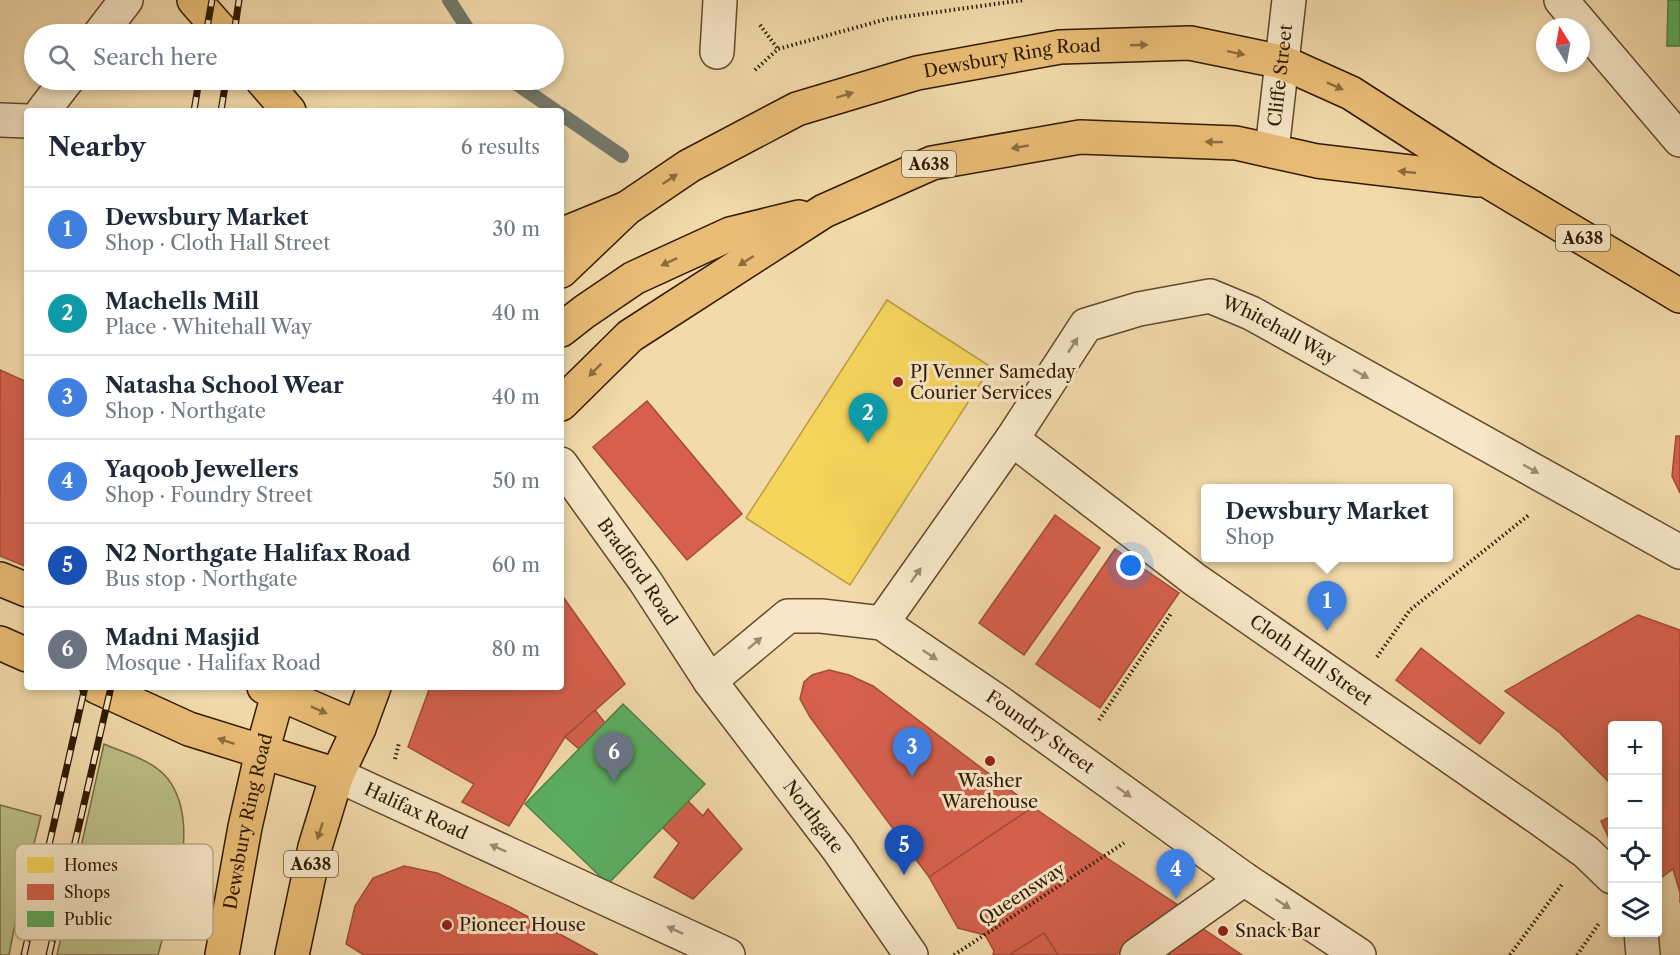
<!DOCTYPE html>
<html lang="en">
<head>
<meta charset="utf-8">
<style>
  body { margin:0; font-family:"Libre Caslon Text",serif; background:#f6f6f7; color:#1f2937 }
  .controls { position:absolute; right:18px; bottom:18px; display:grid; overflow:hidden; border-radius:6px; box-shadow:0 3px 9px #0003 }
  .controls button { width:54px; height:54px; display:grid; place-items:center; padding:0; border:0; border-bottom:2px solid #e0e1e3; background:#fff; color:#1f2937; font:30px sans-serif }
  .compass { position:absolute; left:1536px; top:18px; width:54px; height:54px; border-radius:50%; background:#fff; box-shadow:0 3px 9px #0003; rotate:349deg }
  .you { position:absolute; left:1131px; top:566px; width:21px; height:21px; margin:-15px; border:4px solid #fff; border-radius:50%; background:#1a73e8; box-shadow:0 0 0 9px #1a73e833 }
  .badge { display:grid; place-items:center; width:39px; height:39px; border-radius:50%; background:#ea580c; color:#fff; font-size:20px; font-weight:700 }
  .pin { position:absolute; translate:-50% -50px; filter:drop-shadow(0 2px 3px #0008) }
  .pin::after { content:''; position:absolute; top:32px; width:21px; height:18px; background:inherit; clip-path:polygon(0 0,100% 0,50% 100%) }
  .popup { position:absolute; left:1201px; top:484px; width:252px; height:78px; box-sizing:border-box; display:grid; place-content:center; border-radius:6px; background:#fff; filter:drop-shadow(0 2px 4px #0005); font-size:20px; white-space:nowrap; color:#747a83 }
  .popup b { font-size:22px; color:#1f2937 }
  .popup::after { content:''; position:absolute; left:50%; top:100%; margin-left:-12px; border:12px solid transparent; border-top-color:#fff }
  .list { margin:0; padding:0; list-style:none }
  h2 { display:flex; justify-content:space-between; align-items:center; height:78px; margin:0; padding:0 24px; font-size:26px }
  h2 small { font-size:20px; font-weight:400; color:#747a83 }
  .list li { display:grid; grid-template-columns:39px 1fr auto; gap:18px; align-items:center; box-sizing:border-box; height:84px; padding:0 24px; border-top:2px solid #e0e1e3 }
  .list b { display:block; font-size:22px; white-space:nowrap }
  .list p { margin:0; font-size:20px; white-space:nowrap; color:#747a83 }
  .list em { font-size:20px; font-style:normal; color:#747a83 }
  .icon { flex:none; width:33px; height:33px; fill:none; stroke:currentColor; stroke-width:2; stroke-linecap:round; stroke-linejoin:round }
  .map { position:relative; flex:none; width:1680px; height:955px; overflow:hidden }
  .search { position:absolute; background:#fff; box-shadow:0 3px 9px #0003; left:24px; top:24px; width:540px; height:66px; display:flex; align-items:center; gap:15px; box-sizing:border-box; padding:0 21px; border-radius:33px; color:#747a83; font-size:22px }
  .panel { position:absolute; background:#fff; box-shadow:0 3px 9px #0003; left:24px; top:108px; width:540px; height:582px; border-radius:6px }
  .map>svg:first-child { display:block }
  .green { fill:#bcbf88; stroke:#766c44; stroke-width:1.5 }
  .homes { fill:#f6d55c; stroke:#bb9d40; stroke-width:1.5 }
  .shops { fill:#d6604d; stroke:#a44b36; stroke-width:1.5 }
  .public { fill:#5aae61; stroke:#4e8244; stroke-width:1.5 }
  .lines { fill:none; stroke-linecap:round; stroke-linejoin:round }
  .stream { stroke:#72796b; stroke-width:14 }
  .minor-casing { stroke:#614a2b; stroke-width:36 }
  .major-casing { stroke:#311a00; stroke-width:36 }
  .highway-casing { stroke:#311a00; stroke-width:36 }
  .path { stroke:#311a00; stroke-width:4; stroke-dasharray:1.5 3; stroke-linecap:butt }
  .minor { stroke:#f7e7c8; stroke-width:33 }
  .major { stroke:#e9bd76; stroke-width:33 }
  .highway { stroke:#e9bd76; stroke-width:33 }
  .rail-casing { stroke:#311a00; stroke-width:7 }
  .rail { stroke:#f7e7c8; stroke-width:4.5; stroke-dasharray:14; stroke-linecap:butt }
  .oneway { fill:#8d6c3b }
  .oneway2 { fill:#9e8b6e }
  .poi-dot { fill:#8f2418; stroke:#f7e7c8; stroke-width:2 }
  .labels { text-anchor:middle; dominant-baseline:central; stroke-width:6; stroke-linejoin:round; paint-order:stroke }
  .shield { fill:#f7e7c8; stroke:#6c583c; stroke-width:1.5 }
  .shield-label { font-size:16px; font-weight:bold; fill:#311a00 }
  .street-label { font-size:18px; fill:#311a00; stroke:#f7e7c8 }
  .poi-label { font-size:18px; fill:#311a00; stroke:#f7e7c8; text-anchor:start }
  .key { fill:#f7e7c8; stroke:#bcaa8c; stroke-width:1.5 }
  .key-label { font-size:16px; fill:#311a00 }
</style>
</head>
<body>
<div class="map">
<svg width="1680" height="955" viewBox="0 0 1680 955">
  <rect width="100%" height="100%" fill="#f2daab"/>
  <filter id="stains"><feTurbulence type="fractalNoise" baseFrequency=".00333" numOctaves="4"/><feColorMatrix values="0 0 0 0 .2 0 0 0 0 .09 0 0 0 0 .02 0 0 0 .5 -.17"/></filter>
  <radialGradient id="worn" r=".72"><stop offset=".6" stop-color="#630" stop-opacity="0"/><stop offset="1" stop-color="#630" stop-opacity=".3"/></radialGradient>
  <g class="green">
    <path d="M 104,744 C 125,753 153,760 168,779 C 203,825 171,904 158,955 L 57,955 Z"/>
    <path d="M 0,805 L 41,816 L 20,899 L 9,955 L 0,955 Z"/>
  </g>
  <path class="homes" d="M 887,300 L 991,367 L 850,585 L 746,518 Z"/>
  <g class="shops">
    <path d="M 0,370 L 27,382 L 27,567 L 0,556 Z"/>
    <path d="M 647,401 L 742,514 L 687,560 L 593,447 Z"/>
    <path d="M 1676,436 L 1680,436 L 1680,493 L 1672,476 Z"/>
    <path d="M 1055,515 L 1100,548 L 1024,655 L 979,623 Z"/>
    <path d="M 1115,549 L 1179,593 L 1100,708 L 1036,664 Z"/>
    <path d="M 561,594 L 625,684 L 565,737 L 509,826 L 462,802 L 474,784 L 408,747 L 430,687 L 561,687 Z"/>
    <path d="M 1638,615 L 1680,630 L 1680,903 L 1680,893 L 1673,869 L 1658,880 L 1658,726 L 1612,726 L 1612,785 L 1560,733 L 1505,691 Z"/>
    <path d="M 1421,648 L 1504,713 L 1480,744 L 1396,680 Z"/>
    <path d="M 829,670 L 849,675 L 873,686 L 1033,807 L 929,877 L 810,717 L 800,699 L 804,682 L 812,675 Z"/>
    <path d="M 595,710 L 605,723 L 579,749 L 565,737 Z"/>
    <path d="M 688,801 L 703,816 L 708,809 L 742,849 L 693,899 L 654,877 L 679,843 L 663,828 Z"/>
    <path d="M 1033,807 L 1104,856 L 1184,909 L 1116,955 L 1058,955 L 1044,933 L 1009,955 L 993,955 L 994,951 L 985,935 L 958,928 L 929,877 Z"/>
    <path d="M 1612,816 L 1612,845 L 1601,821 Z"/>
    <path d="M 404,866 L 437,873 L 510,907 L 598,955 L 364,955 L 346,944 L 355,906 L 373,878 Z"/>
    <path d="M 1199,926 L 1242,955 L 1157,955 Z"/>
    <path d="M 1044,933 L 1058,955 L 1009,955 Z"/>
  </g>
  <g class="public">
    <path d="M 1668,0 L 1680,0 L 1680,46 L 1667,46 Z"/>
    <path d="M 623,704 L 705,784 L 608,884 L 525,804 Z"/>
  </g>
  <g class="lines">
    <g class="stream">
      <path d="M 449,0 L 471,34"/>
      <path d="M 511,80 L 556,111"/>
      <path d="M 561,114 L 622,156"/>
    </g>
    <defs>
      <g id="minor">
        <path d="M 1561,0 L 1680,140"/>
        <path d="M 100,34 L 126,0"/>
        <path d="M 717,52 L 720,0"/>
        <path d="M 43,111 L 67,80"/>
        <path d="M 0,120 L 27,121"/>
        <path id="s1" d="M 1272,150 L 1289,0"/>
        <path id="s2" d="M 1012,439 L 1194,579 L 1540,819 L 1586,852 L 1612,877"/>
        <path id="s3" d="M 561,464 L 645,581 L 710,681 L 838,849 L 911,955"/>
        <path id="s4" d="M 882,623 L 1012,439 L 1086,325 L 1139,309 L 1210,296 L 1251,313 L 1680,552"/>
        <path id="s5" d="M 710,681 L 788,616 L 821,616 L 882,623 L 1000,703 L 1244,879 L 1359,955"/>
        <path id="s6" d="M 337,775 L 728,955"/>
        <path d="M 1641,932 L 1643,955"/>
        <path d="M 1137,955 L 1244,879"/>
      </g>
      <g id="major">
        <path d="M 194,0 L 224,34"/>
        <path d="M 262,80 L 289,111"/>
        <path d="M 561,235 L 627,208"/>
        <path d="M 0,579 L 27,590"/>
        <path d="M 0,643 L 27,655"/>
        <path d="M 97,687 L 189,729 L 337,775"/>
        <path d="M 264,687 L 359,728"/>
      </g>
      <g id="highway">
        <path id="s7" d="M 561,271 L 627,208 L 689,166 L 797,109 L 917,73 L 1060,47 L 1190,43 L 1282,62 L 1351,93 L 1486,180 L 1680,296"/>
        <path d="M 561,330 L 584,312 L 634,278 L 730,234 L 799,217"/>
        <path d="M 561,404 L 630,336 L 824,211 L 932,163 L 1080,137 L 1236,143 L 1317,161 L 1478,180"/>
        <path id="s8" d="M 222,955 L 245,827 L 262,752 L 280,687"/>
        <path d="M 292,955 L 315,847 L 337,775 L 359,728 L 374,687"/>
      </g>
    </defs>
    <use href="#minor" class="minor-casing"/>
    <use href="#major" class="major-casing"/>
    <use href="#highway" class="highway-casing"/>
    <g class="path">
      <path d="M 760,25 L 778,49"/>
      <path d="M 755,70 L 778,49 L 887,19 L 1024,0"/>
      <path d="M 1377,657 L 1410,610 L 1530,514"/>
      <path d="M 1099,720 L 1172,612"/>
      <path d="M 395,759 L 399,743"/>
      <path d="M 954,955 L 1124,843"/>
      <path d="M 1510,955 L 1563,883"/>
      <path d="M 1577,955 L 1600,922"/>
    </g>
    <use href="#minor" class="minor"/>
    <use href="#major" class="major"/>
    <use href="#highway" class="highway"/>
    <defs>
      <g id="rail">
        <path d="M 206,34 L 212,0"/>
        <path d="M 234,34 L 239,0"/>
        <path d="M 194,111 L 199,80"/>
        <path d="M 221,111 L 226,80"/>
        <path d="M 24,955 L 85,687"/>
        <path d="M 49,955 L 111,687"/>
      </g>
    </defs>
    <use href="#rail" class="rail-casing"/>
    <use href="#rail" class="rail"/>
  </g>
  <defs><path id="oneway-solid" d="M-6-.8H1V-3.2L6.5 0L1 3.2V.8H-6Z" transform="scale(1.5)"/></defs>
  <g class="oneway">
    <use href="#oneway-solid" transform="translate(1139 45) rotate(-2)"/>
    <use href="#oneway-solid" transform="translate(1236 53) rotate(12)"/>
    <use href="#oneway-solid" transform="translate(1335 86) rotate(24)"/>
    <use href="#oneway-solid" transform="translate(845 95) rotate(-17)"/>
    <use href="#oneway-solid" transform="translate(1214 142) rotate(-179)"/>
    <use href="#oneway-solid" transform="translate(1020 147) rotate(170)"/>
    <use href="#oneway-solid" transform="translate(1407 172) rotate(-174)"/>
    <use href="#oneway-solid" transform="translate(670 179) rotate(-34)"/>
    <use href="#oneway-solid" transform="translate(746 261) rotate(147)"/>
    <use href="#oneway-solid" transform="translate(669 262) rotate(155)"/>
    <use href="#oneway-solid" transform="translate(595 370) rotate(135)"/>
    <use href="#oneway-solid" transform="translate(319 710) rotate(24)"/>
    <use href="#oneway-solid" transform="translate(226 741) rotate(-162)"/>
    <use href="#oneway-solid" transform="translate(320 831) rotate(108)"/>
  </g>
  <g class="oneway2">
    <use href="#oneway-solid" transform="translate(1073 345) rotate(-57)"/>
    <use href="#oneway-solid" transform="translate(1361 374) rotate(29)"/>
    <use href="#oneway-solid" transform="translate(1531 469) rotate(29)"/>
    <use href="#oneway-solid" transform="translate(916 575) rotate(-55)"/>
    <use href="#oneway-solid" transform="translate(755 643) rotate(-40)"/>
    <use href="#oneway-solid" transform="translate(930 655) rotate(34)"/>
    <use href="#oneway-solid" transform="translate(1124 792) rotate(36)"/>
    <use href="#oneway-solid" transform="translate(498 848) rotate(-156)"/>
    <use href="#oneway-solid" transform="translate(1283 904) rotate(33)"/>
    <use href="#oneway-solid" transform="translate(675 930) rotate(-155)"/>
  </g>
  <g class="poi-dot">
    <circle cx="898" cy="382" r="6"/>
    <circle cx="990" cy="761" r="6"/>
    <circle cx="447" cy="925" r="6"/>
    <circle cx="1223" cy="931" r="6"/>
  </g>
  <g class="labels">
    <g class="shield">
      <rect x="902" y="151" width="54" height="26" rx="4.5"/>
      <rect x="1556" y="225" width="54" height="26" rx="4.5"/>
      <rect x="284" y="851" width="54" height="26" rx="4.5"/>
    </g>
    <g class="shield-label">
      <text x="929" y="164">A638</text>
      <text x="1583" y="238">A638</text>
      <text x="311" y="864">A638</text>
    </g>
    <g class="street-label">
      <text stroke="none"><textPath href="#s7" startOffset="510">Dewsbury Ring Road</textPath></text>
      <text stroke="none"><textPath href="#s1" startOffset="75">Cliffe Street</textPath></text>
      <text stroke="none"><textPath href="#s4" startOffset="566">Whitehall Way</textPath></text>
      <text stroke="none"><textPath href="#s3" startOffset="132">Bradford Road</textPath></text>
      <text stroke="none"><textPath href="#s2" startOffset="372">Cloth Hall Street</textPath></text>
      <text stroke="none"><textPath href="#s5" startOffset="388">Foundry Street</textPath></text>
      <text stroke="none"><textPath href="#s6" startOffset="87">Halifax Road</textPath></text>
      <text stroke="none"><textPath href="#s3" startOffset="434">Northgate</textPath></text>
      <text stroke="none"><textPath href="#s8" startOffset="136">Dewsbury Ring Road</textPath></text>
      <text transform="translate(1022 894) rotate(-33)">Queensway</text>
    </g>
    <g class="poi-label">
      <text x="910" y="372">PJ Venner Sameday<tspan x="910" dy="21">Courier Services</tspan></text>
      <text x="990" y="781" text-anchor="middle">Washer<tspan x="990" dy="21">Warehouse</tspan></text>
      <text x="459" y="925">Pioneer House</text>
      <text x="1235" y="931">Snack Bar</text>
    </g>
  </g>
  <rect x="15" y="844" width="198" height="96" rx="9" class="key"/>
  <rect x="27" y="857" width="27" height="16" fill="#f6d55c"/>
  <rect x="27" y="884" width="27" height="16" fill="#d6604d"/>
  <rect x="27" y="911" width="27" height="16" fill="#5aae61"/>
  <g class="key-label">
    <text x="64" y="871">Homes</text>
    <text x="64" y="898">Shops</text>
    <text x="64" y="925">Public</text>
  </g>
  <rect width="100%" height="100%" filter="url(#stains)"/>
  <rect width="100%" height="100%" fill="url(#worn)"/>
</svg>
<div class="controls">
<button>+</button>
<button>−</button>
<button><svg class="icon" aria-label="locate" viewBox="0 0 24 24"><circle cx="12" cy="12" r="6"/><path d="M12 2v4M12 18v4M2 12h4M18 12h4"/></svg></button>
<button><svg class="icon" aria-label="layers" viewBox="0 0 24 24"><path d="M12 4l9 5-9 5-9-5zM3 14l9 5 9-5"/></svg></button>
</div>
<svg class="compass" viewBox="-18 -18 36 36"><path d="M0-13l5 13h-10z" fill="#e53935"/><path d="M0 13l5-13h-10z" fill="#747a83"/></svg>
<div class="you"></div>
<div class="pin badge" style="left:1327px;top:631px;background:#3f7fe0">1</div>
<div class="popup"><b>Dewsbury Market</b>Shop</div>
<div class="pin badge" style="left:868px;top:443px;background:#0f9aa8">2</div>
<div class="pin badge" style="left:912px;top:777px;background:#3f7fe0">3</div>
<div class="pin badge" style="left:1176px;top:899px;background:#3f7fe0">4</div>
<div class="pin badge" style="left:904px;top:875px;background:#1a4fb4">5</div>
<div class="pin badge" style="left:614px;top:782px;background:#6b7280">6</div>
<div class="search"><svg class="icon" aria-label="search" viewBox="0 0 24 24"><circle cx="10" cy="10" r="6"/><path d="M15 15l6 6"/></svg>Search here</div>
<section class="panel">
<h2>Nearby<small>6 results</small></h2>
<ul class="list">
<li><span class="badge" style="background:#3f7fe0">1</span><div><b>Dewsbury Market</b><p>Shop · Cloth Hall Street</p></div><em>30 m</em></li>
<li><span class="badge" style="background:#0f9aa8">2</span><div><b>Machells Mill</b><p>Place · Whitehall Way</p></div><em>40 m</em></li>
<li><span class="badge" style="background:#3f7fe0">3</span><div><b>Natasha School Wear</b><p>Shop · Northgate</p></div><em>40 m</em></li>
<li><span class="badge" style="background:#3f7fe0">4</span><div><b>Yaqoob Jewellers</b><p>Shop · Foundry Street</p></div><em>50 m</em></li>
<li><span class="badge" style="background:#1a4fb4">5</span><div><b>N2 Northgate Halifax Road</b><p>Bus stop · Northgate</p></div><em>60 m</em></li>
<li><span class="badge" style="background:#6b7280">6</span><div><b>Madni Masjid</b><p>Mosque · Halifax Road</p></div><em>80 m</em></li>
</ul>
</section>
</div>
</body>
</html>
